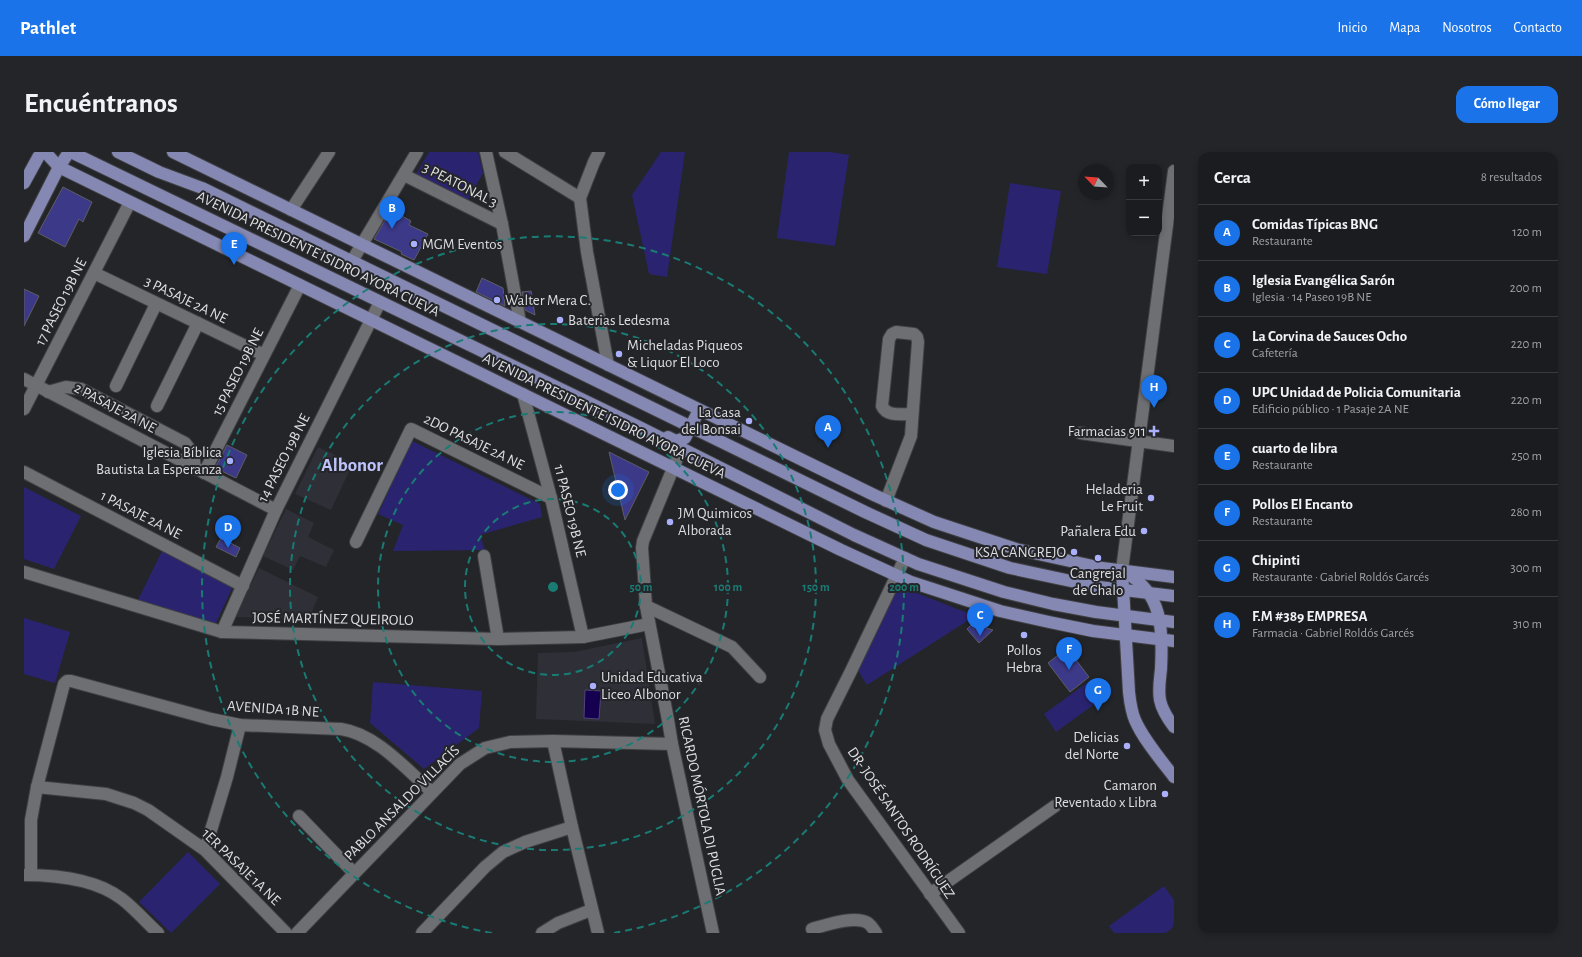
<!DOCTYPE html>
<html lang="es">
<head>
<meta charset="utf-8">
<style>
  body { margin:0; font-family:"Alegreya Sans",sans-serif; background:#242528; color:#f1f3f6 }
  .controls { position:absolute; right:12px; top:12px; display:grid; overflow:hidden; border-radius:8px; box-shadow:0 2px 6px #0003 }
  .controls button { width:36px; height:36px; display:grid; place-items:center; padding:0; border:0; border-bottom:1px solid #393a3d; background:#1b1c1f; color:#f1f3f6; font:20px sans-serif }
  .compass { position:absolute; left:1054px; top:12px; width:36px; height:36px; border-radius:50%; background:#1b1c1f; box-shadow:0 2px 6px #0003; rotate:295deg }
  .you { position:absolute; left:594px; top:338px; width:14px; height:14px; margin:-10px; border:3px solid #fff; border-radius:50%; background:#1a73e8; box-shadow:0 0 0 6px #1a73e833 }
  .badge { display:grid; place-items:center; width:26px; height:26px; border-radius:50%; background:#1a73e8; color:#fff; font-size:13px; font-weight:700 }
  .pin { position:absolute; translate:-50% -33px; filter:drop-shadow(0 1px 2px #0008) }
  .pin::after { content:''; position:absolute; top:21px; width:14px; height:12px; background:inherit; clip-path:polygon(0 0,100% 0,50% 100%) }
  .list { margin:0; padding:0; list-style:none }
  h2 { display:flex; justify-content:space-between; align-items:center; height:52px; margin:0; padding:0 16px; font-size:17px }
  h2 small { font-size:13px; font-weight:400; color:#a0a1a4 }
  .list li { display:grid; grid-template-columns:26px 1fr auto; gap:12px; align-items:center; box-sizing:border-box; height:56px; padding:0 16px; border-top:1px solid #393a3d }
  .list b { display:block; font-size:15px; white-space:nowrap }
  .list p { margin:0; font-size:13px; white-space:nowrap; color:#a0a1a4 }
  .list em { font-size:13px; font-style:normal; color:#a0a1a4 }
  .map { position:relative; flex:none; width:1150px; height:781px; overflow:hidden; border-radius:12px }
  header { display:flex; align-items:center; gap:24px; box-sizing:border-box; height:56px; padding:0 20px; background:#1a73e8; color:#fff }
  header strong { font-size:19px }
  nav { display:flex; gap:22px; margin-inline-start:auto; font-size:14px }
  .intro { display:flex; align-items:center; justify-content:space-between; box-sizing:border-box; height:96px; padding:0 24px }
  h1 { margin:0; font-size:28px }
  .button { padding:10px 18px; border-radius:12px; background:#1a73e8; color:#fff; font-size:14px; font-weight:700 }
  main { display:flex; gap:24px; padding:0 24px }
  aside { flex:1; background:#1b1c1f; border-radius:12px; box-shadow:0 2px 6px #0003 }
  .map>svg:first-child { display:block }
  .built { fill:#2e2f37 }
  .green { fill:#2a2470 }
  .water { fill:#14004e; stroke:#51437a }
  .building { fill:#3c3988; stroke:#5d5d61 }
  .lines { fill:none; stroke-linecap:round; stroke-linejoin:round }
  .minor-casing { stroke:#404043; stroke-width:14 }
  .major-casing { stroke:#404043; stroke-width:14 }
  .minor { stroke:#6e6f73; stroke-width:12 }
  .major { stroke:#8488b3; stroke-width:12 }
  .ring { fill:none; stroke:#197b74; stroke-width:2; stroke-dasharray:7 5 }
  .poi-dot { fill:#aab0fb; stroke:#242529; stroke-width:1.5 }
  .labels { text-anchor:middle; dominant-baseline:central; stroke-width:4; stroke-linejoin:round; paint-order:stroke }
  .street-label { font-size:15px; fill:#dedee1; stroke:#242529 }
  .poi-label { font-size:15px; fill:#dedee1; stroke:#242529; text-anchor:end }
  .district-label { font-size:19px; font-weight:bold; fill:#bec3fc; stroke:#242529 }
  .centre { fill:#197b74; stroke:#242529; stroke-width:2 }
  .ring-label { font-size:12px; text-anchor:middle; font-weight:bold; fill:#197b74; stroke:#242529; stroke-width:4; stroke-linejoin:round; paint-order:stroke }
</style>
</head>
<body>
<header>
<strong>Pathlet</strong>
<nav><a>Inicio</a><a>Mapa</a><a>Nosotros</a><a>Contacto</a></nav>
</header>
<div class="intro"><h1>Encuéntranos</h1><a class="button">Cómo llegar</a></div>
<main>
<div class="map">
<svg width="1150" height="781" viewBox="0 0 1150 781">
  <rect width="100%" height="100%" fill="#242529"/>
  <g class="built">
    <path d="M 294,295 L 329,311 L 307,358 L 271,342 Z"/>
    <path d="M 262,357 L 290,371 L 284,385 L 310,398 L 302,415 L 276,404 L 269,418 L 239,404 Z"/>
    <path d="M 235,416 L 294,445 L 285,467 L 211,465 Z"/>
    <path d="M 618,486 L 631,572 L 512,567 L 514,501 L 550,500 Z"/>
  </g>
  <g class="green">
    <path d="M 405,0 L 454,0 L 459,21 L 444,48 L 392,22 Z"/>
    <path d="M 637,0 L 661,0 L 643,125 L 625,122 L 608,43 Z"/>
    <path d="M 765,0 L 806,0 L 825,3 L 811,94 L 753,86 Z"/>
    <path d="M 986,31 L 1037,39 L 1023,122 L 973,115 Z"/>
    <path d="M 388,289 L 516,352 L 518,365 L 456,383 L 461,398 L 369,399 L 379,373 L 354,362 Z"/>
    <path d="M 0,335 L 57,364 L 30,417 L 0,407 Z"/>
    <path d="M 139,397 L 209,434 L 191,473 L 113,450 Z"/>
    <path d="M 875,434 L 951,464 L 843,533 L 833,517 Z"/>
    <path d="M 0,466 L 46,480 L 31,531 L 0,522 Z"/>
    <path d="M 349,530 L 458,539 L 455,576 L 400,617 L 346,571 Z"/>
    <path d="M 1064,530 L 1076,548 L 1032,580 L 1020,562 Z"/>
    <path d="M 164,700 L 196,732 L 147,781 L 115,750 Z"/>
    <path d="M 1140,734 L 1150,748 L 1150,781 L 1090,781 L 1085,774 Z"/>
  </g>
  <path class="water" d="M 561,538 L 577,539 L 575,567 L 560,566 Z"/>
  <g class="building">
    <path d="M 39,35 L 68,50 L 59,70 L 55,67 L 41,95 L 14,81 Z"/>
    <path d="M 367,58 L 387,69 L 385,73 L 404,82 L 390,108 L 377,102 L 378,100 L 350,87 Z"/>
    <path d="M 458,126 L 479,136 L 481,154 L 452,140 Z"/>
    <path d="M 0,137 L 15,144 L 0,174 Z"/>
    <path d="M 507,139 L 511,163 L 501,158 L 498,140 Z"/>
    <path d="M 203,293 L 223,303 L 212,326 L 191,316 Z"/>
    <path d="M 585,300 L 625,320 L 601,368 Z"/>
    <path d="M 197,386 L 216,396 L 212,405 L 192,395 Z"/>
    <path d="M 948,472 L 969,478 L 955,491 L 943,477 Z"/>
    <path d="M 1043,496 L 1065,525 L 1046,540 L 1024,511 Z"/>
  </g>
  <g class="lines">
    <defs>
      <g id="minor">
        <path d="M 462,0 L 478,72 L 496,170"/>
        <path d="M 481,0 L 556,46"/>
        <path d="M 575,0 L 570,10 L 556,46 L 563,100 L 584,213"/>
        <path d="M 380,23 L 478,72"/>
        <path d="M 267,58 L 305,0"/>
        <path d="M 328,109 L 393,0"/>
        <path d="M 70,121 L 240,203"/>
        <path d="M 0,227 L 252,358"/>
        <path d="M 92,234 L 132,152"/>
        <path d="M 24,240 L 42,235 L 57,237 L 161,291 L 169,301 L 171,317"/>
        <path d="M 499,242 L 527,346 L 559,485"/>
        <path d="M 133,254 L 174,171"/>
        <path d="M 0,257 L 103,56"/>
        <path d="M 1056,281 L 1150,294"/>
        <path d="M 657,297 L 619,389 L 618,396 L 622,454 L 644,568 L 648,592 L 689,781"/>
        <path d="M 0,320 L 219,434"/>
        <path d="M 180,321 L 276,133"/>
        <path d="M 862,349 L 887,284 L 894,190 L 893,185 L 890,182 L 872,180 L 868,182 L 865,187 L 858,254 C 863,265 878,262 888,262"/>
        <path d="M 332,390 L 387,277 L 527,346"/>
        <path d="M 460,404 L 474,487"/>
        <path d="M 881,406 L 827,519 L 803,567 L 801,578 L 805,592 L 824,628 L 935,781"/>
        <path d="M 1098,418 L 1150,19"/>
        <path d="M 0,420 L 198,480 L 474,487 L 559,485 L 625,472"/>
        <path d="M 622,454 L 708,495 L 736,525"/>
        <path d="M 198,480 L 252,358 L 356,150"/>
        <path d="M 529,589 L 548,675 L 574,781"/>
        <path d="M 13,635 L 82,642 L 110,651 L 124,658 L 181,698 L 262,781"/>
        <path d="M 275,664 L 330,721"/>
        <path d="M 181,698 L 203,625 L 216,573"/>
        <path d="M 0,723 C 32,723 72,727 98,747 C 111,757 122,770 134,781"/>
        <path d="M 7,723 L 7,668 L 13,635 L 40,532 L 43,529 L 47,529 L 187,567 L 216,573 L 317,577 C 352,582 382,617 408,640"/>
        <path d="M 906,742 L 1031,654"/>
        <path d="M 788,777 C 802,773 831,763 844,771 C 848,774 850,778 852,781"/>
        <path d="M 273,781 L 436,612 L 461,596 L 486,590 L 529,589 L 648,592"/>
        <path d="M 398,781 L 461,715 L 479,700 L 501,690 L 548,675"/>
        <path d="M 518,781 L 534,771 L 567,758"/>
      </g>
      <g id="major">
        <path d="M 21,0 L 35,15 L 817,398 L 887,430 L 976,459 L 1025,470 L 1069,479 L 1150,489"/>
        <path d="M 47,0 L 615,275 L 830,383 L 894,412 L 980,440 L 1029,452 L 1072,460 L 1150,470"/>
        <path d="M 94,0 L 135,20 L 178,36 L 841,360 L 902,388 L 986,416 L 1075,435 L 1150,444"/>
        <path d="M 149,0 L 850,343 L 910,370 L 992,397 L 1078,416 L 1150,425"/>
        <path d="M 0,31 L 17,0"/>
        <path d="M 0,84 L 35,15 L 45,0"/>
        <path d="M 644,285 L 652,289 L 661,286 L 675,258"/>
        <path d="M 1098,418 L 1105,540 C 1106,549 1107,559 1111,568 C 1119,587 1137,608 1150,625"/>
        <path d="M 1100,420 C 1139,440 1139,478 1137,517 C 1136,527 1134,538 1136,548 C 1138,558 1144,567 1150,575"/>
      </g>
    </defs>
    <use href="#minor" class="minor-casing"/>
    <use href="#major" class="major-casing"/>
    <use href="#minor" class="minor"/>
    <use href="#major" class="major"/>
  </g>
  <g class="ring">
    <circle cx="529" cy="435" r="88"/>
    <circle cx="529" cy="435" r="175"/>
    <circle cx="529" cy="435" r="263"/>
    <path d="M468 781A351 351 0 1 1 590 781"/>
  </g>
  <g class="poi-dot">
    <circle cx="390" cy="92" r="4"/>
    <circle cx="473" cy="148" r="4"/>
    <circle cx="536" cy="168" r="4"/>
    <circle cx="595" cy="202" r="4"/>
    <circle cx="725" cy="269" r="4"/>
    <path d="M1128 273h4v4h4v4h-4v4h-4v-4h-4v-4h4z"/>
    <circle cx="206" cy="309" r="4"/>
    <circle cx="1127" cy="346" r="4"/>
    <circle cx="646" cy="370" r="4"/>
    <circle cx="1120" cy="379" r="4"/>
    <circle cx="1050" cy="400" r="4"/>
    <circle cx="1074" cy="406" r="4"/>
    <circle cx="1000" cy="483" r="4"/>
    <circle cx="569" cy="534" r="4"/>
    <circle cx="1103" cy="594" r="4"/>
    <circle cx="1141" cy="642" r="4"/>
  </g>
  <g class="labels">
    <g class="street-label">
      <text transform="translate(436 33) rotate(27)">3 PEATONAL 3</text>
      <text transform="translate(294 102) rotate(26)">AVENIDA PRESIDENTE ISIDRO AYORA CUEVA</text>
      <text transform="translate(162 148) rotate(26)">3 PASAJE 2A NE</text>
      <text transform="translate(37 150) rotate(-63)">17 PASEO 19B NE</text>
      <text transform="translate(214 220) rotate(-63)">15 PASEO 19B NE</text>
      <text transform="translate(91 256) rotate(28)">2 PASAJE 2A NE</text>
      <text transform="translate(580 264) rotate(26)">AVENIDA PRESIDENTE ISIDRO AYORA CUEVA</text>
      <text transform="translate(450 290) rotate(26)">2DO PASAJE 2A NE</text>
      <text transform="translate(260 306) rotate(-63)">14 PASEO 19B NE</text>
      <text transform="translate(546 359) rotate(76)">11 PASEO 19B NE</text>
      <text transform="translate(117 363) rotate(27)">1 PASAJE 2A NE</text>
      <text transform="translate(309 467) rotate(1)">JOSÉ MARTÍNEZ QUEIROLO</text>
      <text transform="translate(249 557) rotate(4)">AVENIDA 1B NE</text>
      <text transform="translate(378 651) rotate(-45)">PABLO ANSALDO VILLACÍS</text>
      <text transform="translate(678 654) rotate(78)">RICARDO MÓRTOLA DI PUGLIA</text>
      <text transform="translate(877 671) rotate(56)">DR- JOSÉ SANTOS RODRÍGUEZ</text>
      <text transform="translate(217 715) rotate(44)">1ER PASAJE 1A NE</text>
    </g>
    <g class="poi-label">
      <text x="398" y="92" text-anchor="start">MGM Eventos</text>
      <text x="481" y="148" text-anchor="start">Walter Mera C.</text>
      <text x="544" y="168" text-anchor="start">Baterias Ledesma</text>
      <text x="603" y="193" text-anchor="start">Micheladas Piqueos<tspan x="603" dy="17">&amp; Liquor El Loco</tspan></text>
      <text x="717" y="260">La Casa<tspan x="717" dy="17">del Bonsai</tspan></text>
      <text x="1122" y="279">Farmacias 911</text>
      <text x="198" y="300">Iglesia Bíblica<tspan x="198" dy="17">Bautista La Esperanza</tspan></text>
      <text x="1119" y="337">Heladeria<tspan x="1119" dy="17">Le Fruit</tspan></text>
      <text x="654" y="361" text-anchor="start">JM Quimicos<tspan x="654" dy="17">Alborada</tspan></text>
      <text x="1112" y="379">Pañalera Edu</text>
      <text x="1042" y="400">KSA CANGREJO</text>
      <text x="1074" y="421" text-anchor="middle">Cangrejal<tspan x="1074" dy="17">de Chalo</tspan></text>
      <text x="1000" y="498" text-anchor="middle">Pollos<tspan x="1000" dy="17">Hebra</tspan></text>
      <text x="577" y="525" text-anchor="start">Unidad Educativa<tspan x="577" dy="17">Liceo Albonor</tspan></text>
      <text x="1095" y="585">Delicias<tspan x="1095" dy="17">del Norte</tspan></text>
      <text x="1133" y="633">Camaron<tspan x="1133" dy="17">Reventado x Libra</tspan></text>
    </g>
    <g class="district-label">
      <text x="328" y="313">Albonor</text>
    </g>
  </g>
  <circle cx="529" cy="435" r="6" class="centre"/>
  <g class="ring-label">
    <text x="617" y="439">50 m</text>
    <text x="704" y="439">100 m</text>
    <text x="792" y="439">150 m</text>
    <text x="880" y="439">200 m</text>
  </g>
</svg>
<div class="controls">
<button>+</button>
<button>−</button>
</div>
<svg class="compass" viewBox="-18 -18 36 36"><path d="M0-13l5 13h-10z" fill="#e53935"/><path d="M0 13l5-13h-10z" fill="#a0a1a4"/></svg>
<div class="you"></div>
<div class="pin badge" style="left:804px;top:296px">A</div>
<div class="pin badge" style="left:368px;top:77px">B</div>
<div class="pin badge" style="left:956px;top:484px">C</div>
<div class="pin badge" style="left:204px;top:396px">D</div>
<div class="pin badge" style="left:210px;top:113px">E</div>
<div class="pin badge" style="left:1045px;top:518px">F</div>
<div class="pin badge" style="left:1074px;top:559px">G</div>
<div class="pin badge" style="left:1130px;top:256px">H</div>
</div>
<aside>
<h2>Cerca<small>8 resultados</small></h2>
<ul class="list">
<li><span class="badge">A</span><div><b>Comidas Típicas BNG</b><p>Restaurante</p></div><em>120 m</em></li>
<li><span class="badge">B</span><div><b>Iglesia Evangélica Sarón</b><p>Iglesia · 14 Paseo 19B NE</p></div><em>200 m</em></li>
<li><span class="badge">C</span><div><b>La Corvina de Sauces Ocho</b><p>Cafetería</p></div><em>220 m</em></li>
<li><span class="badge">D</span><div><b>UPC Unidad de Policia Comunitaria</b><p>Edificio público · 1 Pasaje 2A NE</p></div><em>220 m</em></li>
<li><span class="badge">E</span><div><b>cuarto de libra</b><p>Restaurante</p></div><em>250 m</em></li>
<li><span class="badge">F</span><div><b>Pollos El Encanto</b><p>Restaurante</p></div><em>280 m</em></li>
<li><span class="badge">G</span><div><b>Chipinti</b><p>Restaurante · Gabriel Roldós Garcés</p></div><em>300 m</em></li>
<li><span class="badge">H</span><div><b>F.M #389 EMPRESA</b><p>Farmacia · Gabriel Roldós Garcés</p></div><em>310 m</em></li>
</ul>
</aside>
</main>
</body>
</html>
